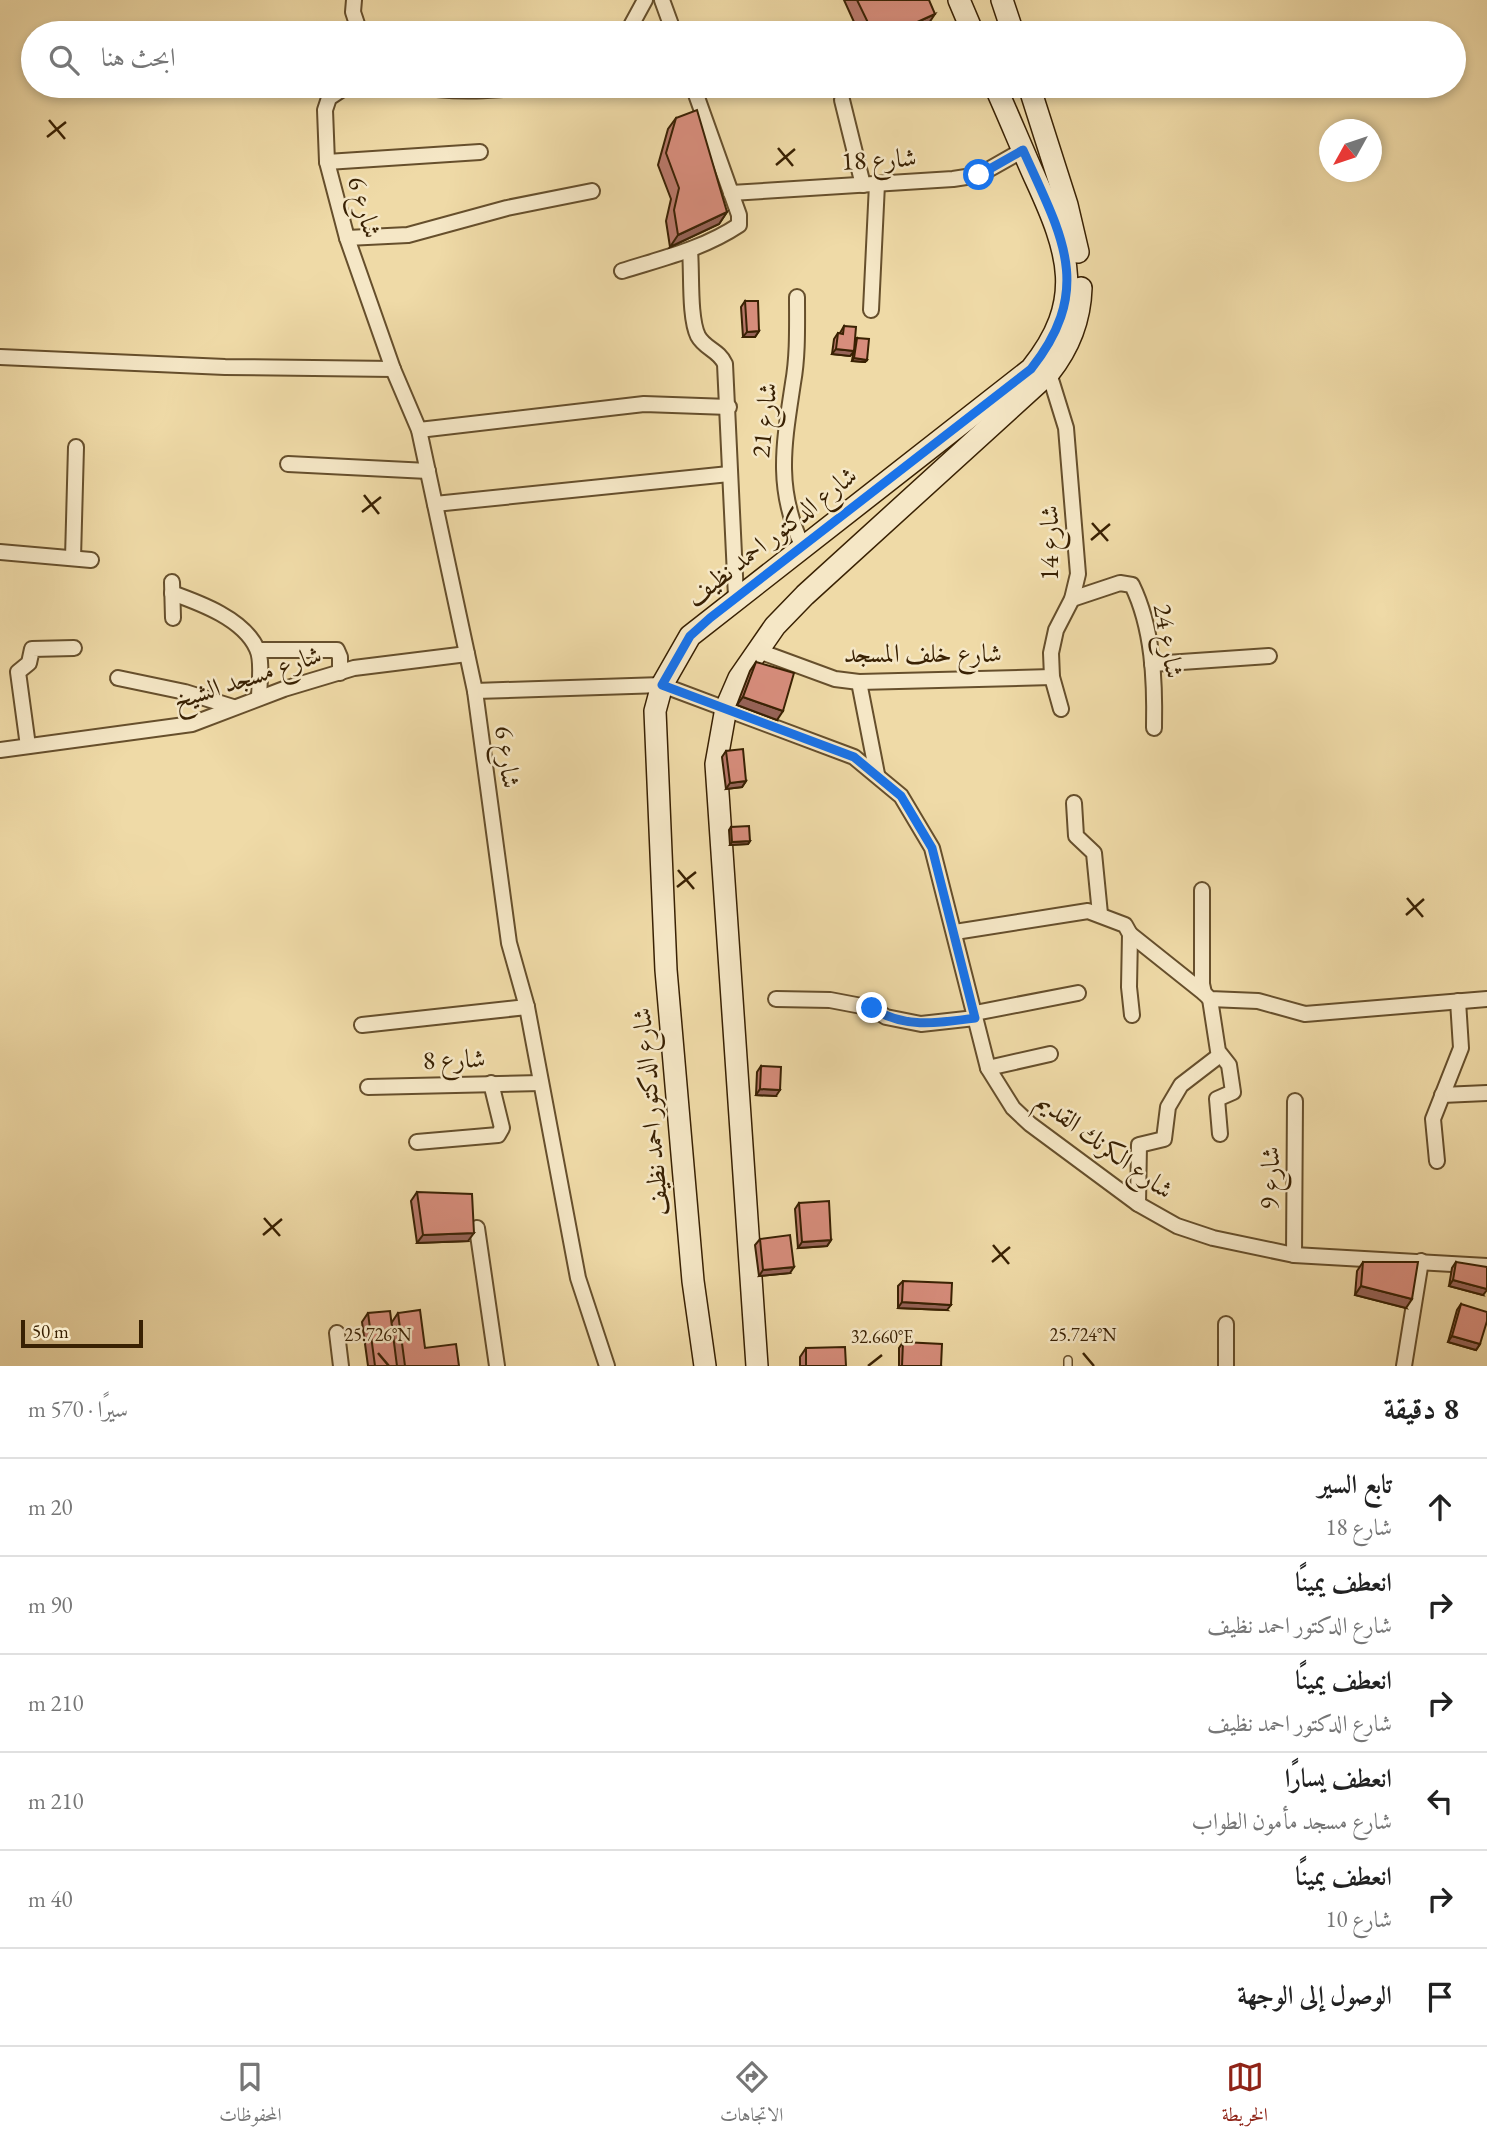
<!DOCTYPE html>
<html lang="ar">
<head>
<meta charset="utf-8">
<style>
  body { margin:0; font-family:"EB Garamond",Amiri,serif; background:#f2f2f2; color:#222; direction:rtl }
  .compass { position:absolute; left:1319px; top:119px; width:63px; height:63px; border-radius:50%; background:#fff; box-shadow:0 4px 10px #0003; rotate:230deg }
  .scale { position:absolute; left:21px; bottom:18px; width:122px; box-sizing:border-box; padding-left:7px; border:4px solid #392103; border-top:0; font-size:19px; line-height:24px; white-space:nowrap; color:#392103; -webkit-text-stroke:5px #f5e7c6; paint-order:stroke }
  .stop { position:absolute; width:21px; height:21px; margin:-16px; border:5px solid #1a73e8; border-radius:50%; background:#fff }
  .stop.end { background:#1a73e8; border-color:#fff; box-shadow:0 2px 7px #0008 }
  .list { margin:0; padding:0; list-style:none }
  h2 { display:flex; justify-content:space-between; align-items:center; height:91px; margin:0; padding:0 28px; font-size:30px }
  h2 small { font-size:23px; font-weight:400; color:#767676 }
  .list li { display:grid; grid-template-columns:46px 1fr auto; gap:21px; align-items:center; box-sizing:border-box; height:98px; padding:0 28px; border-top:2px solid #e0e0e0 }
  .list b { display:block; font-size:26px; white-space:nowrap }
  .list p { margin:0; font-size:23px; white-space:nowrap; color:#767676 }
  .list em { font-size:23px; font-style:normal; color:#767676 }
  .icon { flex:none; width:38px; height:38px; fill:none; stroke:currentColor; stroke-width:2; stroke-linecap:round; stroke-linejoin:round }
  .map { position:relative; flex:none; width:1487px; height:1366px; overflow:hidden; direction:ltr }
  .search { position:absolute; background:#fff; box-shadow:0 4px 10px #0003; left:21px; right:21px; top:21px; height:77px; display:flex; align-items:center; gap:18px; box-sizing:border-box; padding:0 24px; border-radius:38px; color:#767676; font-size:26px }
  .sheet { height:679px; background:#fff }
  nav { display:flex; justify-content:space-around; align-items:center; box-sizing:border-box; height:98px; border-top:2px solid #e0e0e0; background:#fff; font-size:19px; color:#767676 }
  nav a { display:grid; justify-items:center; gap:4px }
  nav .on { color:#8f2418 }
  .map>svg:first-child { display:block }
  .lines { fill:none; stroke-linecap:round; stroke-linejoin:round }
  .lane-casing { stroke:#664f2c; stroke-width:10 }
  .street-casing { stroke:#664f2c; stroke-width:18 }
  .secondary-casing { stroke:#392103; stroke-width:24 }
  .lane { stroke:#f5e7c6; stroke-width:7 }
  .street { stroke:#f5e7c6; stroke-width:14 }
  .secondary { stroke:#f5e7c6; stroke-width:21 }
  .wall { fill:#b9796b; stroke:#392103; stroke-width:2 }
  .shaded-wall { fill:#966357; stroke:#392103; stroke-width:2 }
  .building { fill:#d78d7c; stroke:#392103; stroke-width:2 }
  .route { stroke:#1a73e8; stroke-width:9 }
  .ticks { fill:none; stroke:#392103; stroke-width:2.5 }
  .labels { text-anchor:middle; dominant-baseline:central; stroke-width:5; stroke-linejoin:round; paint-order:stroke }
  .street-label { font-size:26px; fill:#392103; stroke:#f5e7c6 }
  .ticks-label { font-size:18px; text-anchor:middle; fill:#392103; stroke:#f5e7c6; stroke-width:5; stroke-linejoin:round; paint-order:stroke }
</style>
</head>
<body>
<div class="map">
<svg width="1487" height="1366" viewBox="0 0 1487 1366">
  <rect width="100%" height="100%" fill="#efdaa7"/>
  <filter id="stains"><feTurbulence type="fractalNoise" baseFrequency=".00286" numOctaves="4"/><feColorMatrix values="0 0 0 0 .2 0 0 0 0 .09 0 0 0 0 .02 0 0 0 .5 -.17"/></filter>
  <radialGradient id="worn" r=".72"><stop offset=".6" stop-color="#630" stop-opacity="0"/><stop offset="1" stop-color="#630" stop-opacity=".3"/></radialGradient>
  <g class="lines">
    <defs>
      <path id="lane" d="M 1068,1366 L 1068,1360"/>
      <g id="street">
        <path d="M 354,0 L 353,12 L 360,33"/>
        <path d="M 662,0 L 674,33"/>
        <path d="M 627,33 L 645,0"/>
        <path d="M 347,86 L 329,98 L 325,110 L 327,162 L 347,238 L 393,369 L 419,430 L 475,691 L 509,943 L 527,1007 L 578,1278 L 607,1366"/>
        <path d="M 414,86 C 456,94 497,90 538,86"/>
        <path d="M 842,100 L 863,185"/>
        <path d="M 327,162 L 480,152"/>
        <path d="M 731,193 L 953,179 L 979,175 L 1023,150"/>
        <path d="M 347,238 L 408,235 L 507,208 L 592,191"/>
        <path d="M 690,251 C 692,272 689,318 698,336 C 705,349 719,350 725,364 L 736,597"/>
        <path d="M 622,271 C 663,258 703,249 739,225 L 739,215 L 693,86"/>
        <path d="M 797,297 C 797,326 798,355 793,383 C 784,443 775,488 802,545"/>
        <path d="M 871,310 L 877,184"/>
        <path d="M 0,357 L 225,367 L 393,369"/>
        <path d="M 1049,373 L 1066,428 L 1078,574 L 1072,599 L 1056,630 L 1051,653 L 1052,677 L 1061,709"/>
        <path d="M 419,430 L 644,404 L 729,407"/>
        <path d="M 288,464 L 428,471"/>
        <path d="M 435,504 L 729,474"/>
        <path d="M 0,552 L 91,560"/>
        <path d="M 73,558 L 76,447"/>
        <path d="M 172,582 L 173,618"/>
        <path d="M 172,593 C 200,603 244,619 257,649 C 263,661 259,685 259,698"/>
        <path d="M 1072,599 L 1120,583 L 1132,585 C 1153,628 1155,681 1154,728"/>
        <path d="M 258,650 L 337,650 L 340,657 L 340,673"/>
        <path d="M 756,650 L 835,679 L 859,682 L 1052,677"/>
        <path d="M 1152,664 L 1269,656"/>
        <path d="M 118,678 L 185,692 L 233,707"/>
        <path d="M 859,682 L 877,774"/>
        <path d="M 475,691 L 662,685 L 854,757 L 901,796 L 932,848 L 988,1068 L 1013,1108 L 1030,1124 L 1138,1204 L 1177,1226 L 1213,1238 L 1294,1255 L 1487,1266"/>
        <path d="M 28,746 L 18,672 L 29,663 L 32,649 L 74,648"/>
        <path d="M 0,750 L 192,724 L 284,689 L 354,668 L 467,654"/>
        <path d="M 1074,803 L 1076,836 L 1094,853 L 1100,914"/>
        <path d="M 1202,890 L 1202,984 L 1204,993 L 1210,999 L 1258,1001 L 1305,1014 L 1487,999"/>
        <path d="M 955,932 L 1088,911 L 1125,925 L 1130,934 L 1129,987 L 1132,1015"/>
        <path d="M 1130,934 L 1204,993"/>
        <path d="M 776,999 L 830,1000 L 872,1008 L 886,1017 L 921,1024 L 975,1018"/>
        <path d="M 1210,999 L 1218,1051 L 1229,1065 L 1233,1092 L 1217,1099 L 1220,1134"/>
        <path d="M 975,1013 L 1078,993"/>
        <path d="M 362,1025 L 527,1007"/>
        <path d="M 988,1068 L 1050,1054"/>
        <path d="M 368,1087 L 541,1083"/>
        <path d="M 1442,1095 L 1487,1093"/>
        <path d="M 417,1142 L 498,1135 L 502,1128 L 491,1083"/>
        <path d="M 1437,1161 L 1433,1119 L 1461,1048 L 1458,1001"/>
        <path d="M 1138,1204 L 1139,1145 L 1164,1139 L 1168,1107 L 1181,1085 L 1220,1055"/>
        <path d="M 477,1228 L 497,1366"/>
        <path d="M 1294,1255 L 1295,1101"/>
        <path d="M 337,1333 L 341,1366"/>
        <path d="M 1226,1366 L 1226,1324"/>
        <path d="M 1404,1366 L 1421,1261"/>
      </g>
      <g id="secondary">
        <path d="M 959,0 L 973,33"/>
        <path d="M 1002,0 L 1013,33"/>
        <path d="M 1029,86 L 1067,205 L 1078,252"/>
        <path d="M 705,1366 L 693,1281 L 666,970 L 655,711 L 662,685 L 690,636 L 1031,369 C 1086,301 1069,252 1036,180 C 1022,149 1009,117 995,86"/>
        <path d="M 757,1366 L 716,764 L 726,708 L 739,678 L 775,626 L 805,595 L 1049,373 C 1069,348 1080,320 1081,288"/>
      </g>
    </defs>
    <use href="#lane" class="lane-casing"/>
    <use href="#street" class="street-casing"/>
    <use href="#secondary" class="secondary-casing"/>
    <use href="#lane" class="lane"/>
    <use href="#street" class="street"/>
    <use href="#secondary" class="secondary"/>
  </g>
  <g class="wall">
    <path d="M 844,0 L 929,0 L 927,26 L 911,33 L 859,33 Z"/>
    <path d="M 676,118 L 727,212 L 719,224 L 670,247 L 666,221 L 671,199 L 658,165 L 668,129 Z"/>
    <path d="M 745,301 L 759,331 L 755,337 L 743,337 L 741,307 Z"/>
    <path d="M 844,326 L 854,351 L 850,356 L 832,354 L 834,339 L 838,333 L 840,333 Z"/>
    <path d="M 857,338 L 867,360 L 865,362 L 852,361 L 855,340 Z"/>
    <path d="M 756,662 L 777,720 L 737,705 L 750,671 Z"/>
    <path d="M 726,751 L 746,781 L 742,787 L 726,789 L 722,757 Z"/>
    <path d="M 731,827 L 750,841 L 748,844 L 730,845 L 729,830 Z"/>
    <path d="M 761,1066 L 776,1096 L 756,1095 L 757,1072 Z"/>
    <path d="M 417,1192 L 468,1241 L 417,1243 L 411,1201 Z"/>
    <path d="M 799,1203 L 831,1240 L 827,1246 L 798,1248 L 795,1209 Z"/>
    <path d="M 760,1239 L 790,1273 L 759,1276 L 755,1245 Z"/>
    <path d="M 1363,1262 L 1406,1308 L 1355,1295 L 1357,1271 Z"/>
    <path d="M 1456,1262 L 1483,1295 L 1449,1286 L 1452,1268 Z"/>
    <path d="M 903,1281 L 947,1310 L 898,1308 L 898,1286 Z"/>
    <path d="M 1461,1304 L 1480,1344 L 1476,1350 L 1448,1342 L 1457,1310 Z"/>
    <path d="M 368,1313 L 392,1322 L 398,1313 L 425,1348 L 459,1366 L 368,1366 L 362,1322 Z"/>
    <path d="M 903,1342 L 941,1366 L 899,1366 L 899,1348 Z"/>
    <path d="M 806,1348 L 846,1366 L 800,1366 L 800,1357 Z"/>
  </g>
  <g class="shaded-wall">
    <path d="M 935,14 L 927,26 L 911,33 L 893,33 Z"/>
    <path d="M 727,212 L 719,224 L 670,247 L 678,235 Z"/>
    <path d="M 759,331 L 755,337 L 743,337 L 747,332 Z"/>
    <path d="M 836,349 L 854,351 L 850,356 L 832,354 Z"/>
    <path d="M 854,358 L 867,360 L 865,362 L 852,361 Z"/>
    <path d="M 743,697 L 783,711 L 777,720 L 737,705 Z"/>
    <path d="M 746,781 L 742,787 L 726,789 L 730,783 Z"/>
    <path d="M 750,841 L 748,844 L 730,845 L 732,842 Z"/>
    <path d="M 760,1089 L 780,1090 L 776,1096 L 756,1095 Z"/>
    <path d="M 474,1233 L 468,1241 L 417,1243 L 423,1235 Z"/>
    <path d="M 831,1240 L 827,1246 L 798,1248 L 802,1242 Z"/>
    <path d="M 794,1267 L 790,1273 L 759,1276 L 763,1270 Z"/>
    <path d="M 1453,1280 L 1487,1289 L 1487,1290 L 1483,1295 L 1449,1286 Z"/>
    <path d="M 1361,1286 L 1412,1299 L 1406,1308 L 1355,1295 Z"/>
    <path d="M 902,1302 L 951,1305 L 947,1310 L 898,1308 Z"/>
    <path d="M 1452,1336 L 1480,1344 L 1476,1350 L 1448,1342 Z"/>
  </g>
  <g class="building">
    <path d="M 857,0 L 929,0 L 935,14 L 893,33 L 873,33 Z"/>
    <path d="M 697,110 L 727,212 L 678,235 L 674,210 L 679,188 L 666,153 L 676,118 Z"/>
    <path d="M 745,301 L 758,301 L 759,331 L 747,332 Z"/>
    <path d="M 844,326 L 856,327 L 854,351 L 836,349 L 838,333 L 843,334 Z"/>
    <path d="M 857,338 L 869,339 L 867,360 L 854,358 Z"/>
    <path d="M 756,662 L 794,673 L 783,711 L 743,697 Z"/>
    <path d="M 743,749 L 746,781 L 730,783 L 726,751 Z"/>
    <path d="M 749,826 L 750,841 L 732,842 L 731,827 Z"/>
    <path d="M 761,1066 L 781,1067 L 780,1090 L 760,1089 Z"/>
    <path d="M 417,1192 L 472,1194 L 474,1233 L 423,1235 Z"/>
    <path d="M 829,1201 L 831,1240 L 802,1242 L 799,1203 Z"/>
    <path d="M 790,1235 L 794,1267 L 763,1270 L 760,1239 Z"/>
    <path d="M 1363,1262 L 1418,1262 L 1412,1299 L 1361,1286 Z"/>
    <path d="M 1456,1262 L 1487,1267 L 1487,1289 L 1453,1280 Z"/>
    <path d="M 903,1281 L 952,1283 L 951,1305 L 902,1302 Z"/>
    <path d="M 1461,1304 L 1487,1312 L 1487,1321 L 1480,1344 L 1452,1336 Z"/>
    <path d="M 420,1310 L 425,1348 L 456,1344 L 459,1366 L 405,1366 L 398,1313 Z"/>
    <path d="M 390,1311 L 397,1366 L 375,1366 L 368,1313 Z"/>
    <path d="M 903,1342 L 942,1344 L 941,1366 L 902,1366 Z"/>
    <path d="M 845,1347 L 846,1366 L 806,1366 L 806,1348 Z"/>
  </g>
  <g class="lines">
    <path class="route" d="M 872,1008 C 904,1029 939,1023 975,1018 L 932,848 L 901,796 L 854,757 L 662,685 L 690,636 L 710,618 L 1031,369 C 1096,287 1060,233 1023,150 L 979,175"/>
  </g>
  <path class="ticks" d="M 49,120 L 65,139M 47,137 L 66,122M 778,148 L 793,166M 776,165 L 795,149M 364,495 L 379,514M 362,512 L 381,497M 1092,523 L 1108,541M 1091,540 L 1110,524M 678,870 L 694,889M 677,887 L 696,872M 1407,898 L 1423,917M 1406,915 L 1424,899M 264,1218 L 280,1236M 263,1235 L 282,1219M 993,1245 L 1009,1264M 992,1262 L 1010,1247M 378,1353 L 389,1366M 1083,1353 L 1094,1366M 868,1366 L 882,1355"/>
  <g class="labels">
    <g class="street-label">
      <text transform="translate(879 159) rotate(-3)">شارع 18</text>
      <text transform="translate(365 207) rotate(74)">شارع 6</text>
      <text transform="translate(764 420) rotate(-84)">شارع 21</text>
      <text transform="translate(771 536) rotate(-38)">شارع الدكتور احمد نظيف</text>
      <text transform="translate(1049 543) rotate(-90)">شارع 14</text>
      <text transform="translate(1169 641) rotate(80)">شارع 24</text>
      <text x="923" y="653">شارع خلف المسجد</text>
      <text transform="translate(247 677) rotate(-18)">شارع مسجد الشيخ</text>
      <text transform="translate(508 757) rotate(83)">شارع 6</text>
      <text transform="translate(454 1059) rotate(-2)">شارع 8</text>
      <text transform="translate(650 1112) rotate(-95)">شارع الدكتور احمد نظيف</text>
      <text transform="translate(1105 1145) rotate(36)">شارع الكرنك القديم</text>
      <text transform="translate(1270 1178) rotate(-90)">شارع 9</text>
    </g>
  </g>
  <g class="ticks-label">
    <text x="378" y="1341">25.726°N</text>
    <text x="1083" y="1341">25.724°N</text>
    <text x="882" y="1343">32.660°E</text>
  </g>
  <rect width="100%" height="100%" filter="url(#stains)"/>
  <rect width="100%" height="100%" fill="url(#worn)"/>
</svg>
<svg class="compass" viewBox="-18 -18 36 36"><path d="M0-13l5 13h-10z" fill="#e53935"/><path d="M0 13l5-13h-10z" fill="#767676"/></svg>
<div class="scale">50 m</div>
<div class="stop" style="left:979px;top:175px"></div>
<div class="stop end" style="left:872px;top:1008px"></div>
<div class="search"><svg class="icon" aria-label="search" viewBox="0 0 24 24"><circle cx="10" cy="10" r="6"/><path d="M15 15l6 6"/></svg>ابحث هنا</div>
</div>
<section class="sheet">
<h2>8 دقيقة<small>سيرًا · 570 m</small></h2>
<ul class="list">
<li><svg class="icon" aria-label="ahead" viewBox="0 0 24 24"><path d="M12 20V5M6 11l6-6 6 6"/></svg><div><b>تابع السير</b><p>شارع 18</p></div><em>20 m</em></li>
<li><svg class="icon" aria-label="right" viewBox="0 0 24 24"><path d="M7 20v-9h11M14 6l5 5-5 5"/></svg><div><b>انعطف يمينًا</b><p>شارع الدكتور احمد نظيف</p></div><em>90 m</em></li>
<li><svg class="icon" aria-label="right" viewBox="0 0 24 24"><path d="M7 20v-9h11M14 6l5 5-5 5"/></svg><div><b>انعطف يمينًا</b><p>شارع الدكتور احمد نظيف</p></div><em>210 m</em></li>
<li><svg class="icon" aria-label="left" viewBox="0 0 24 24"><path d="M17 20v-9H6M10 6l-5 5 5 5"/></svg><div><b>انعطف يسارًا</b><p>شارع مسجد مأمون الطواب</p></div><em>210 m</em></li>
<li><svg class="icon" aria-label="right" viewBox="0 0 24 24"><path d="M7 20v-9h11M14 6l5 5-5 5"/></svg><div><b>انعطف يمينًا</b><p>شارع 10</p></div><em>40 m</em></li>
<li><svg class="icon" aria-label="arrive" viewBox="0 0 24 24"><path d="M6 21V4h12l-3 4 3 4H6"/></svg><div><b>الوصول إلى الوجهة</b></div></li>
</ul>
</section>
<nav>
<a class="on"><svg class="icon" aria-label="map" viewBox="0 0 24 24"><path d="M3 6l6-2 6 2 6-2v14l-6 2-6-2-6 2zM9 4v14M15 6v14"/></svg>الخريطة</a>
<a><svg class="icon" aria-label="directions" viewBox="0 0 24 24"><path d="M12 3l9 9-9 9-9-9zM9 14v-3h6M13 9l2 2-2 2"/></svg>الاتجاهات</a>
<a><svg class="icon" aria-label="saved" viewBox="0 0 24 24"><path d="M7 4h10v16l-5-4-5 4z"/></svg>المحفوظات</a>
</nav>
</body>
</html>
